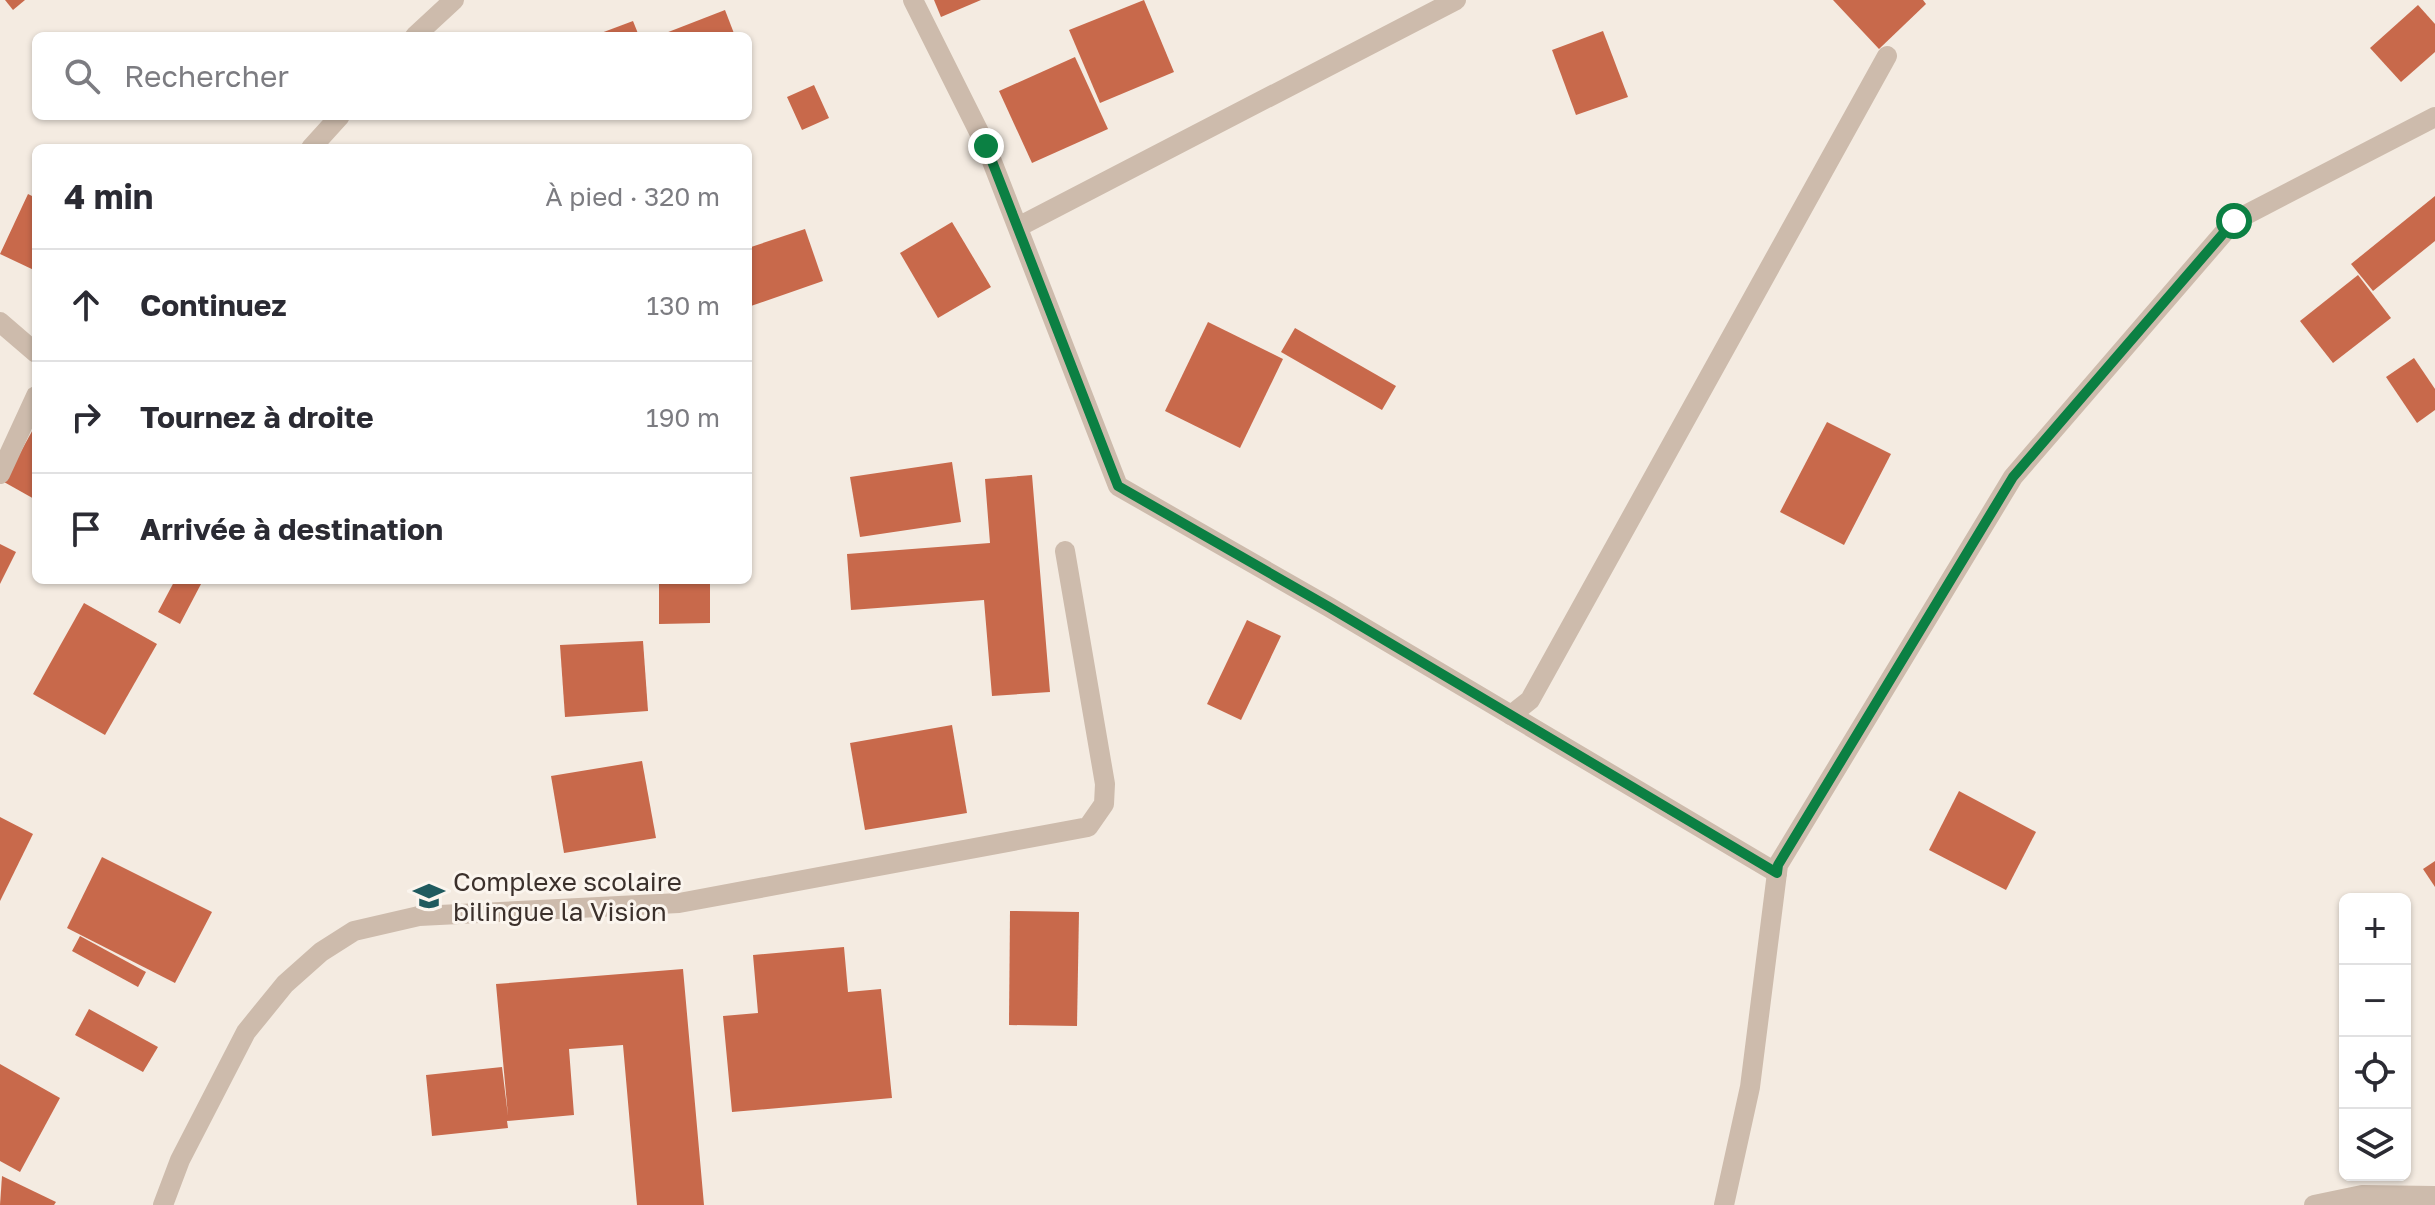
<!DOCTYPE html>
<html lang="fr">
<head>
<meta charset="utf-8">
<style>
  body { margin:0; font-family:"Golos Text",sans-serif; background:#f7f7f7; color:#2b2b33 }
  .controls { position:absolute; right:24px; bottom:24px; display:grid; overflow:hidden; border-radius:12px; box-shadow:0 2px 6px #0004 }
  .controls button { width:72px; height:72px; display:grid; place-items:center; padding:0; border:0; border-bottom:2px solid #e1e1e2; background:#fff; color:#2b2b33; font:40px sans-serif }
  .stop { position:absolute; width:24px; height:24px; margin:-18px; border:6px solid #0b8043; border-radius:50%; background:#fff }
  .stop.end { background:#0b8043; border-color:#fff; box-shadow:0 2px 8px #0008 }
  .list { margin:0; padding:0; list-style:none }
  h2 { display:flex; justify-content:space-between; align-items:center; height:104px; margin:0; padding:0 32px; font-size:34px }
  h2 small { font-size:26px; font-weight:400; color:#7c7c81 }
  .list li { display:grid; grid-template-columns:52px 1fr auto; gap:24px; align-items:center; box-sizing:border-box; height:112px; padding:0 32px; border-top:2px solid #e1e1e2 }
  .list b { display:block; font-size:30px; white-space:nowrap }
  .list em { font-size:26px; font-style:normal; color:#7c7c81 }
  .icon { flex:none; width:44px; height:44px; fill:none; stroke:currentColor; stroke-width:2; stroke-linecap:round; stroke-linejoin:round }
  .map { position:relative; flex:none; width:2435px; height:1205px; overflow:hidden }
  .search { position:absolute; background:#fff; box-shadow:0 2px 6px #0004; left:32px; top:32px; width:720px; height:88px; display:flex; align-items:center; gap:20px; box-sizing:border-box; padding:0 28px; border-radius:12px; color:#7c7c81; font-size:30px }
  .panel { position:absolute; background:#fff; box-shadow:0 2px 6px #0004; left:32px; top:144px; width:720px; height:440px; border-radius:12px }
  .map>svg:first-child { display:block }
  .building { fill:#c8694b }
  .lines { fill:none; stroke-linecap:round; stroke-linejoin:round }
  .minor { stroke:#cdbbac; stroke-width:20 }
  .route { stroke:#0b8043; stroke-width:10 }
  .labels { text-anchor:middle; dominant-baseline:central; stroke-width:6; stroke-linejoin:round; paint-order:stroke }
  .poi-label { font-size:26px; fill:#3b302b; stroke:#fbf5ee; text-anchor:start }
</style>
</head>
<body>
<div class="map">
<svg width="2435" height="1205" viewBox="0 0 2435 1205">
  <rect width="100%" height="100%" fill="#f4ebe1"/>
  <g class="building">
    <path d="M 5,0 L 25,0 L 13,10 Z"/>
    <path d="M 934,0 L 981,0 L 941,17 Z"/>
    <path d="M 1144,0 L 1174,72 L 1100,103 L 1069,30 Z"/>
    <path d="M 1833,0 L 1923,0 L 1926,4 L 1879,49 Z"/>
    <path d="M 2418,5 L 2435,24 L 2435,52 L 2401,82 L 2370,48 Z"/>
    <path d="M 725,10 L 735,36 L 658,36 Z"/>
    <path d="M 633,21 L 639,36 L 593,36 Z"/>
    <path d="M 1603,31 L 1628,97 L 1576,115 L 1552,50 Z"/>
    <path d="M 1075,57 L 1108,129 L 1032,163 L 999,91 Z"/>
    <path d="M 814,85 L 829,118 L 802,130 L 787,97 Z"/>
    <path d="M 28,194 L 36,198 L 36,271 L 0,254 Z"/>
    <path d="M 2435,196 L 2435,241 L 2373,291 L 2351,264 Z"/>
    <path d="M 952,222 L 991,287 L 938,318 L 900,253 Z"/>
    <path d="M 805,229 L 823,281 L 748,307 L 748,248 Z"/>
    <path d="M 2358,275 L 2391,318 L 2333,363 L 2300,321 Z"/>
    <path d="M 1208,322 L 1283,359 L 1240,448 L 1165,411 Z"/>
    <path d="M 1295,328 L 1396,386 L 1382,410 L 1281,352 Z"/>
    <path d="M 2414,358 L 2435,389 L 2435,410 L 2417,423 L 2386,377 Z"/>
    <path d="M 1827,422 L 1891,454 L 1844,545 L 1780,512 Z"/>
    <path d="M 36,424 L 36,500 L 4,482 Z"/>
    <path d="M 952,462 L 961,522 L 860,537 L 850,477 Z"/>
    <path d="M 1032,475 L 1050,692 L 992,696 L 984,600 L 851,610 L 847,554 L 990,543 L 985,479 Z"/>
    <path d="M 0,544 L 16,552 L 0,584 Z"/>
    <path d="M 175,580 L 192,580 L 201,584 L 180,624 L 158,612 Z"/>
    <path d="M 659,580 L 710,580 L 710,623 L 659,624 Z"/>
    <path d="M 84,603 L 157,644 L 105,735 L 33,694 Z"/>
    <path d="M 1247,620 L 1281,636 L 1241,720 L 1207,704 Z"/>
    <path d="M 643,641 L 648,711 L 565,717 L 560,645 Z"/>
    <path d="M 952,725 L 967,813 L 865,830 L 850,743 Z"/>
    <path d="M 642,761 L 656,838 L 564,853 L 551,776 Z"/>
    <path d="M 1959,791 L 2036,832 L 2006,890 L 1929,850 Z"/>
    <path d="M 0,817 L 33,834 L 0,901 Z"/>
    <path d="M 102,857 L 212,912 L 175,983 L 67,928 Z"/>
    <path d="M 2435,861 L 2435,887 L 2423,869 Z"/>
    <path d="M 1010,911 L 1079,912 L 1077,1026 L 1009,1025 Z"/>
    <path d="M 80,936 L 146,972 L 138,987 L 72,951 Z"/>
    <path d="M 844,947 L 848,992 L 881,989 L 892,1098 L 732,1112 L 723,1016 L 758,1013 L 753,955 Z"/>
    <path d="M 683,969 L 704,1205 L 637,1205 L 623,1045 L 569,1049 L 574,1115 L 507,1121 L 508,1128 L 432,1136 L 426,1075 L 502,1067 L 508,1116 L 496,984 Z"/>
    <path d="M 89,1009 L 158,1047 L 143,1072 L 75,1035 Z"/>
    <path d="M 0,1064 L 60,1098 L 20,1172 L 0,1161 Z"/>
    <path d="M 2,1176 L 56,1202 L 54,1205 L 0,1205 Z"/>
  </g>
  <g class="lines">
    <g class="minor">
      <path d="M 913,0 L 986,146 L 1118,486 L 1329,607 L 1777,873"/>
      <path d="M 415,36 L 454,0"/>
      <path d="M 311,148 L 340,116"/>
      <path d="M 1018,227 L 1456,0"/>
      <path d="M 0,322 L 36,353"/>
      <path d="M 0,474 L 36,396"/>
      <path d="M 1511,715 L 1530,700 L 1887,56"/>
      <path d="M 163,1205 L 180,1160 L 246,1032 L 285,984 L 321,952 L 354,931 L 419,916 L 679,903 L 1088,827 L 1104,804 L 1105,784 L 1065,551"/>
      <path d="M 1724,1205 L 1750,1087 L 1778,865 L 2013,477 L 2234,221 L 2435,117"/>
      <path d="M 2314,1205 L 2362,1195 L 2435,1196"/>
    </g>
  </g>
  <g class="lines">
    <path class="route" d="M 986,146 L 1118,486 L 1329,607 L 1777,873 L 1778,865 L 2013,477 L 2234,221"/>
  </g>
  <defs>
    <symbol id="school-bare" viewBox="-9 -9 18 18"><path d="M0-5L7-2L0 1L-7-2ZM-4 1L0 2.5L4 1V4Q0 6-4 4Z" fill="#1f5a5e" stroke="#fbf5ee" stroke-width="2.5" paint-order="stroke"/></symbol>
  </defs>
  <g fill-rule="evenodd">
    <use href="#school-bare" x="407" y="874" width="44" height="44"/>
  </g>
  <g class="labels">
    <g class="poi-label">
      <text x="453" y="881">Complexe scolaire<tspan x="453" dy="30">bilingue la Vision</tspan></text>
    </g>
  </g>
</svg>
<div class="controls">
<button>+</button>
<button>−</button>
<button><svg class="icon" aria-label="locate" viewBox="0 0 24 24"><circle cx="12" cy="12" r="6"/><path d="M12 2v4M12 18v4M2 12h4M18 12h4"/></svg></button>
<button><svg class="icon" aria-label="layers" viewBox="0 0 24 24"><path d="M12 4l9 5-9 5-9-5zM3 14l9 5 9-5"/></svg></button>
</div>
<div class="stop" style="left:2234px;top:221px"></div>
<div class="stop end" style="left:986px;top:146px"></div>
<div class="search"><svg class="icon" aria-label="search" viewBox="0 0 24 24"><circle cx="10" cy="10" r="6"/><path d="M15 15l6 6"/></svg>Rechercher</div>
<section class="panel">
<h2>4 min<small>À pied · 320 m</small></h2>
<ul class="list">
<li><svg class="icon" aria-label="ahead" viewBox="0 0 24 24"><path d="M12 20V5M6 11l6-6 6 6"/></svg><div><b>Continuez</b></div><em>130 m</em></li>
<li><svg class="icon" aria-label="right" viewBox="0 0 24 24"><path d="M7 20v-9h11M14 6l5 5-5 5"/></svg><div><b>Tournez à droite</b></div><em>190 m</em></li>
<li><svg class="icon" aria-label="arrive" viewBox="0 0 24 24"><path d="M6 21V4h12l-3 4 3 4H6"/></svg><div><b>Arrivée à destination</b></div></li>
</ul>
</section>
</div>
</body>
</html>
